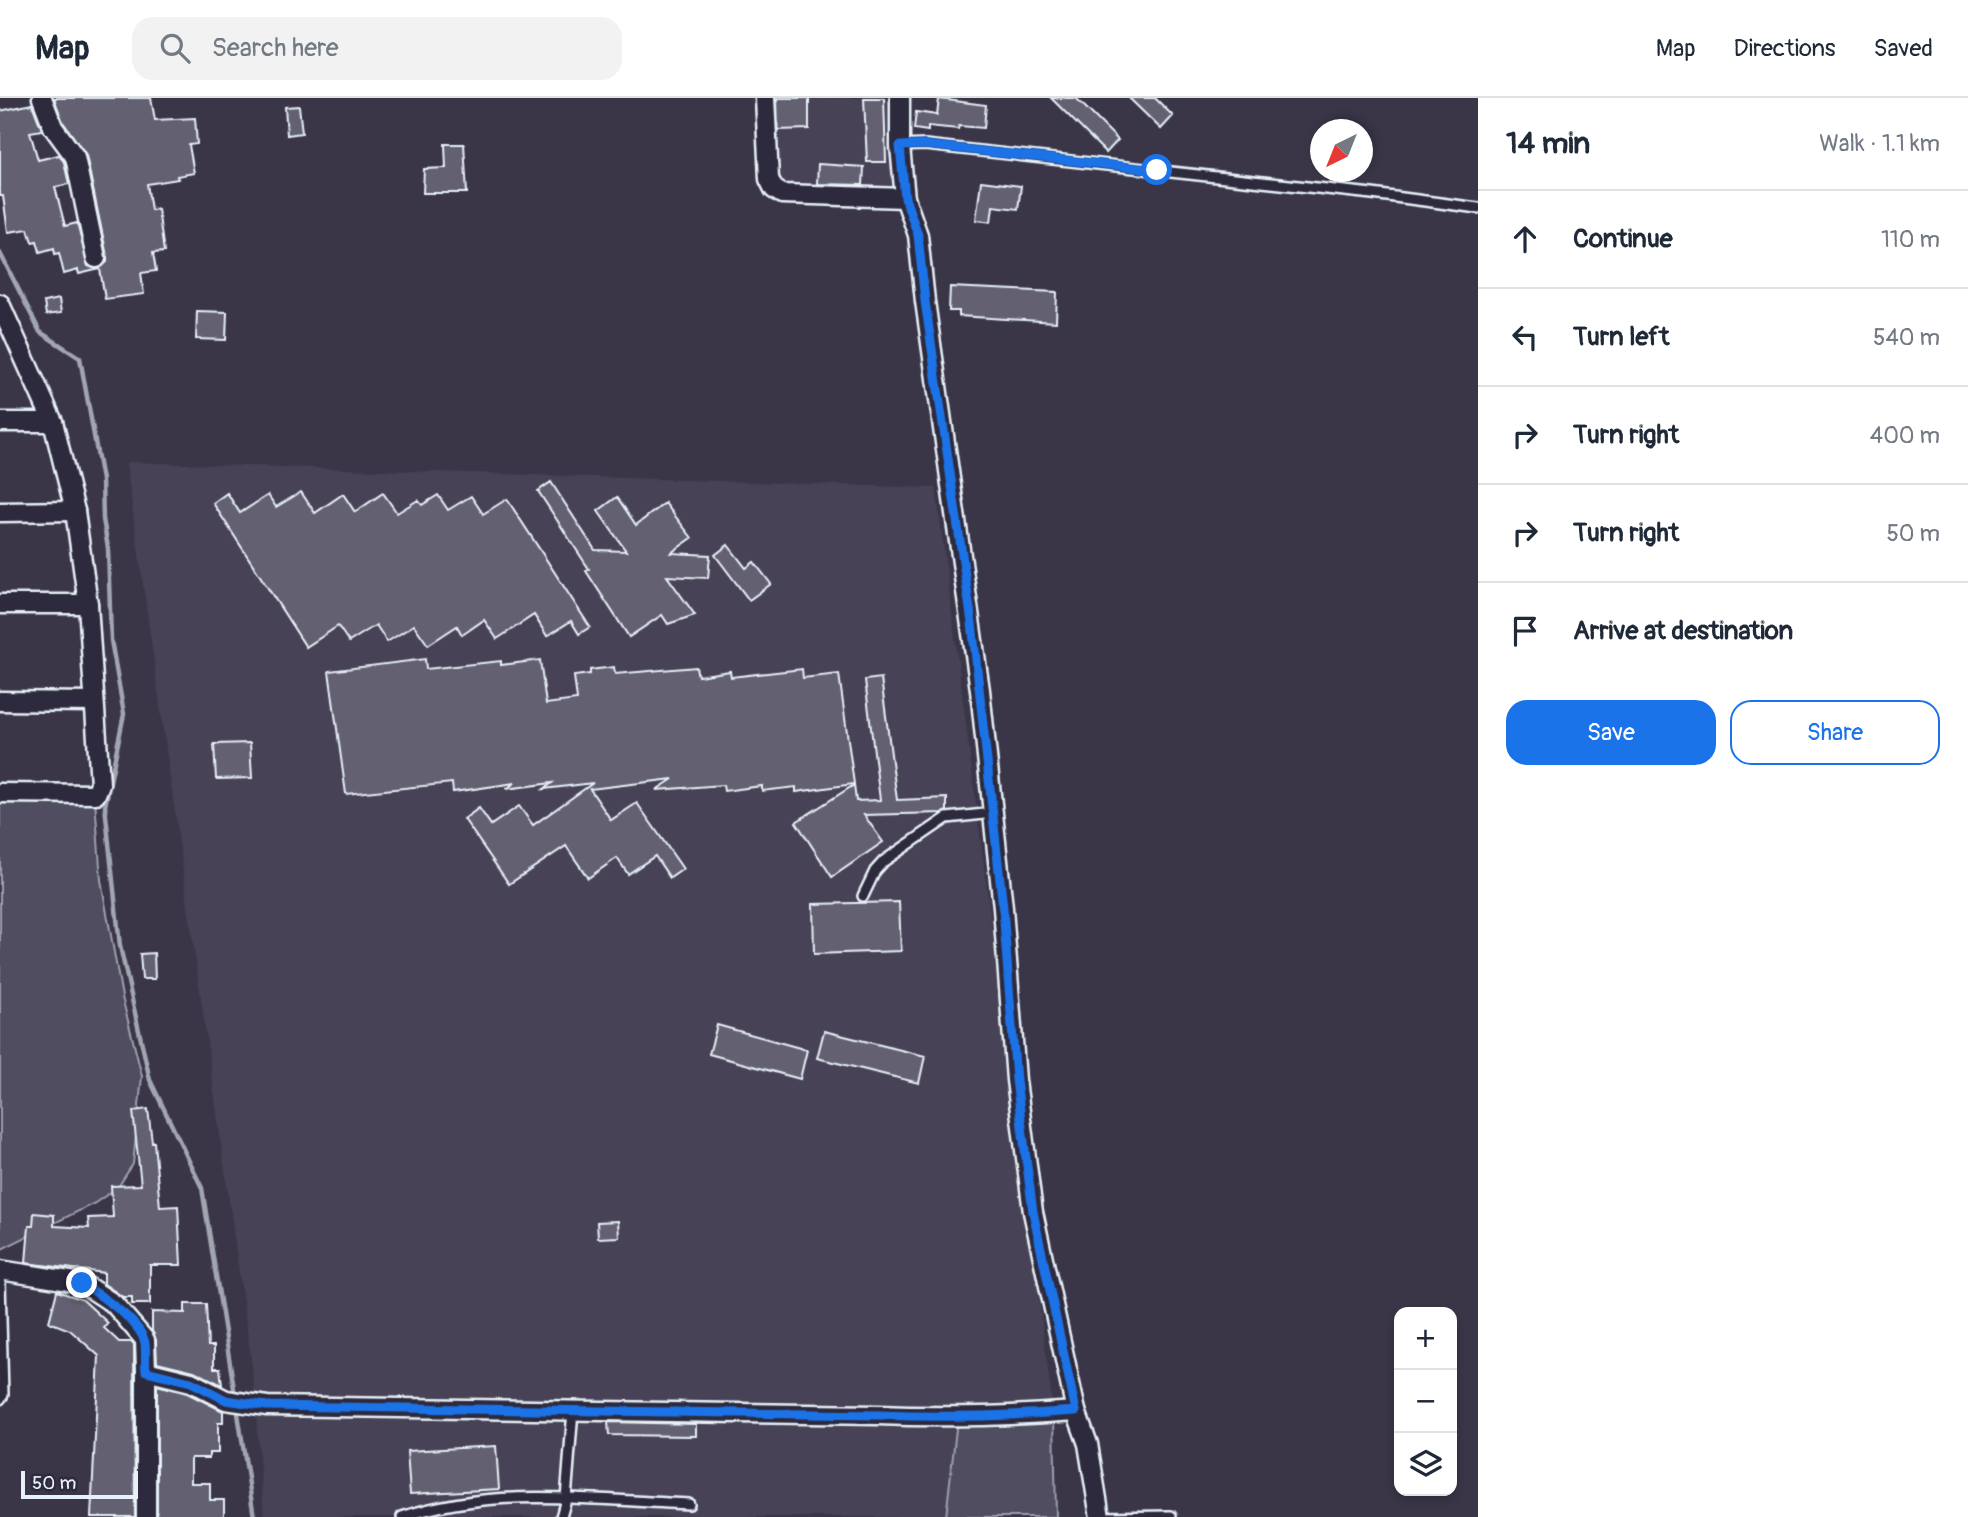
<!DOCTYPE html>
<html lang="en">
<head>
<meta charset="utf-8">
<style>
  body { margin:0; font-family:Pangolin,sans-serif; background:#f2f2f3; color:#1f2937 }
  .controls { position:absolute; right:21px; bottom:21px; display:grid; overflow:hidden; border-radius:14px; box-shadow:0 4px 10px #0003 }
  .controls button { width:63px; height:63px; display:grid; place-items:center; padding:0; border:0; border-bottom:2px solid #e0e1e3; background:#fff; color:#1f2937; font:35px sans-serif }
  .compass { position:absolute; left:1310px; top:21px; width:63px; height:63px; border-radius:50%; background:#fff; box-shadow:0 4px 10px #0003; rotate:223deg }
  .scale { position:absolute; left:21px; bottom:18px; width:117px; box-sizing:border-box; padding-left:7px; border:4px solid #e8f1f8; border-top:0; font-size:19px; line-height:24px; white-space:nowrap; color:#e8f1f8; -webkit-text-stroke:5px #2f2a3d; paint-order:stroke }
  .stop { position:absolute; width:21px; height:21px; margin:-16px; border:5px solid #1a73e8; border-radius:50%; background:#fff }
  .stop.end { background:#1a73e8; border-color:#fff; box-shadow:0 2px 7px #0008 }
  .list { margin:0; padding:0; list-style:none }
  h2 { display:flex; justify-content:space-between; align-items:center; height:91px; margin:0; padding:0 28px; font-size:30px }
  h2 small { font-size:23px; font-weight:400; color:#747a83 }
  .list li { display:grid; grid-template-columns:46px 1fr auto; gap:21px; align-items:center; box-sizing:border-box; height:98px; padding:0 28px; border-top:2px solid #e0e1e3 }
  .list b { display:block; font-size:26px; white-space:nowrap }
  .list em { font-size:23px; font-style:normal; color:#747a83 }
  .actions { display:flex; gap:14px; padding:21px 28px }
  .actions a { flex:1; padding:16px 0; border:2px solid #1a73e8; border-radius:21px; text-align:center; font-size:24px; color:#1a73e8 }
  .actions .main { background:#1a73e8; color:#fff }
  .icon { flex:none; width:38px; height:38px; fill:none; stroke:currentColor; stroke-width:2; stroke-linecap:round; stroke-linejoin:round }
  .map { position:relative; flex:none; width:1478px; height:1419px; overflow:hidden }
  header { display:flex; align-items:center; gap:42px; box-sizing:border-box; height:98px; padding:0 35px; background:#fff; border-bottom:2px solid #e0e1e3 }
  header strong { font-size:33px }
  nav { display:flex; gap:38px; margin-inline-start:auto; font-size:24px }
  .search { width:490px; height:63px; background:#f2f2f3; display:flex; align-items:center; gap:18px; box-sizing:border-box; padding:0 24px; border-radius:21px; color:#747a83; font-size:26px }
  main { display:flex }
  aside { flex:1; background:#fff }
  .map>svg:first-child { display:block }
  .built { fill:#464354 }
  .green { fill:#504e5f; stroke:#9ca0ac; stroke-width:2 }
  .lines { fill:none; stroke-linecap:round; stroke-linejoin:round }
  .stream { stroke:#a2a6b1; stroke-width:4.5 }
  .building { fill:#636171; stroke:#e8f1f8; stroke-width:2 }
  .lane-casing { stroke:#e8f1f8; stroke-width:14 }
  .street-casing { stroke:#e8f1f8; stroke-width:23 }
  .lane { stroke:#2f2a3d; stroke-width:9 }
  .street { stroke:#2f2a3d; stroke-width:18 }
  .route { stroke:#1a73e8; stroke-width:9 }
</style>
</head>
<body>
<header>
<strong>Map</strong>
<div class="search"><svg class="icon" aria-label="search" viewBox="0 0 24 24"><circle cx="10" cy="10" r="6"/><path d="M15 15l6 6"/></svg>Search here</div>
<nav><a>Map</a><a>Directions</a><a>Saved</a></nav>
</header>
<main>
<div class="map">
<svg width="1478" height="1419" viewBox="0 0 1478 1419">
  <rect width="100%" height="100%" fill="#3a3648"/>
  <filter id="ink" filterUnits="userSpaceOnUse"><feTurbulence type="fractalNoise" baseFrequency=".0143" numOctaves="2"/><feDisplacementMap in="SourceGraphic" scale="14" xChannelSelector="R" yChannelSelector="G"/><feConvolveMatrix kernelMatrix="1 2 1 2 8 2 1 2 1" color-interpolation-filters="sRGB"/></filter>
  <g filter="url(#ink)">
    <g class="built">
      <path d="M 771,0 L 893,0 L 896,95 L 785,91 L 775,81 Z"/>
      <path d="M 126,364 L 936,390 L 1054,1319 L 957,1322 L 946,1419 L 264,1419 L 252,1267 Z"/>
    </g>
    <g class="green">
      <path d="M 0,701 L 95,702 L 101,782 L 122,899 L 142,978 L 133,1066 L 118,1089 L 95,1105 L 0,1152 Z"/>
      <path d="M 1054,1319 L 1056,1419 L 946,1419 L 957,1322 Z"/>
    </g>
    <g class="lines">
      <g class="stream">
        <path d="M 0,155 L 40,234 L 80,260 L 102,382 L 103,421 L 108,450 L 111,542 L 124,616 L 105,708 L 120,848 L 150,982 L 202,1090 L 235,1297"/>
        <path d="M 237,1309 L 254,1419"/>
      </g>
    </g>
    <g class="building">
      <path d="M 54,0 L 151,0 L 155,22 L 195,20 L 197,46 L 189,47 L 194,75 L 177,78 L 178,81 L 147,86 L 151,112 L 158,111 L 164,154 L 153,155 L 156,173 L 141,175 L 144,196 L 105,201 L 100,171 L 79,176 L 78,172 L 64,176 L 59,155 L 55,156 L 54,150 L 40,154 L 37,143 L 32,144 L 28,131 L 8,134 L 3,98 L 0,98 L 0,13 L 32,6 L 42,32 L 30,34 L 38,62 L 59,57 L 64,64 L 69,86 L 55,89 L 65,128 L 77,125 L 88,168 L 98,171 L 107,164 L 107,158 L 86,57 L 63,24 Z"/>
      <path d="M 777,0 L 809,0 L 809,31 L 778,32 Z"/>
      <path d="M 864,0 L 884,0 L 886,64 L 867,64 Z"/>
      <path d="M 1051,0 L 1076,0 L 1118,42 L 1106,55 Z"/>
      <path d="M 1129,0 L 1155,0 L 1173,18 L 1161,31 Z"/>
      <path d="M 939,1 L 986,7 L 984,30 L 959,28 L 958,31 L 928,28 L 928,33 L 914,31 L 916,14 L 937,17 Z"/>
      <path d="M 299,8 L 302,35 L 287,37 L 285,9 Z"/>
      <path d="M 445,46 L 464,46 L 467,95 L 423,95 L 424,71 L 446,70 Z"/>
      <path d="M 818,66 L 864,69 L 863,87 L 817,86 Z"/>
      <path d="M 981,83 L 1021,88 L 1018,111 L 993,108 L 991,124 L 976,122 Z"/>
      <path d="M 950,189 L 1057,194 L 1056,224 L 959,218 L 959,213 L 949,213 Z"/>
      <path d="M 59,201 L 61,215 L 46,217 L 44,204 Z"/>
      <path d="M 197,213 L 227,214 L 226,242 L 196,241 Z"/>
      <path d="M 551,384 L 595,452 L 626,453 L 598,413 L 617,399 L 636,427 L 665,405 L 692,440 L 671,455 L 710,457 L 708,480 L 667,478 L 695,517 L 668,526 L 662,517 L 629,539 L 586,473 L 589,471 L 538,393 Z"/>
      <path d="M 301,394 L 315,415 L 343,396 L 355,414 L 383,395 L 397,415 L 418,402 L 422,407 L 438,397 L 448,412 L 471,398 L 483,416 L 507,401 L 590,529 L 579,536 L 571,523 L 547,538 L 534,517 L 497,541 L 484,522 L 462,537 L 457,528 L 428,547 L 414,527 L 387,544 L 376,527 L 349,544 L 338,528 L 306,549 L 213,405 L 227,395 L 240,415 L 268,397 L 276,409 Z"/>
      <path d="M 728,447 L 746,470 L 754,464 L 771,486 L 749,502 L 715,457 Z"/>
      <path d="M 425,561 L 426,571 L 501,563 L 501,567 L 540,562 L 546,606 L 577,602 L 574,578 L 590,576 L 590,572 L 614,569 L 615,576 L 696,569 L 698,578 L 730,573 L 731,579 L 802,571 L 803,580 L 839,576 L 854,686 L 796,694 L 796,689 L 762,693 L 762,688 L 724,693 L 723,687 L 656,692 L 673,681 L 590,691 L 611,722 L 637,705 L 683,771 L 670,780 L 655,758 L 628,776 L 617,760 L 588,780 L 566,748 L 509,786 L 464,721 L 479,710 L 491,727 L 519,708 L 533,727 L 593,685 L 544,691 L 552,685 L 506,691 L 515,685 L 453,694 L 452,685 L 346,696 L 329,573 Z"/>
      <path d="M 881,580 L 897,702 L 947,700 L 947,713 L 942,715 L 864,717 L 883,744 L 832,779 L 796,724 L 854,687 L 856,703 L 880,702 L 865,582 Z"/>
      <path d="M 250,645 L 252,680 L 216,681 L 214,646 Z"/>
      <path d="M 899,804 L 901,853 L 814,856 L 813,806 Z"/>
      <path d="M 154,855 L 155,881 L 142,881 L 140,856 Z"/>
      <path d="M 717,927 L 807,952 L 800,981 L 709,956 Z"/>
      <path d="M 824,933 L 925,958 L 919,985 L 817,960 Z"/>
      <path d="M 148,1011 L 152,1044 L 154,1044 L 160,1109 L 178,1108 L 181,1167 L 150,1167 L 150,1206 L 132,1206 L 132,1199 L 123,1199 L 104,1186 L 104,1175 L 26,1165 L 29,1128 L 33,1128 L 34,1115 L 54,1117 L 54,1128 L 89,1130 L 88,1120 L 113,1119 L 111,1088 L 141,1087 L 133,1013 Z"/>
      <path d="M 618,1123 L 619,1139 L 598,1140 L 597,1124 Z"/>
      <path d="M 57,1193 L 83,1202 L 108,1225 L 104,1230 L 119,1244 L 132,1244 L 134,1246 L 135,1419 L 91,1419 L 99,1258 L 70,1232 L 49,1224 Z"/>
      <path d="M 185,1206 L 206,1206 L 208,1248 L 214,1248 L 214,1270 L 220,1270 L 222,1287 L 194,1273 L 157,1264 L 156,1242 L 152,1233 L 152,1214 L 185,1215 Z"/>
      <path d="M 157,1287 L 187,1295 L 223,1313 L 223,1325 L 218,1325 L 218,1355 L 209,1355 L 209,1360 L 191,1360 L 191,1385 L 210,1385 L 210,1402 L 224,1402 L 224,1419 L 157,1419 Z"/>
      <path d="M 608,1324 L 696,1326 L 696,1338 L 609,1337 Z"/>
      <path d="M 496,1348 L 499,1391 L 410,1396 L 407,1353 Z"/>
    </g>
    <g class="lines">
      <defs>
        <g id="lane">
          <path d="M 900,48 L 925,47 L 1372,96 L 1478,110"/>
          <path d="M 863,798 L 875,773 L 884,763 L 947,720 L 994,715"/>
          <path d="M 0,1182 L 3,1297 L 0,1301"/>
          <path d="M 402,1419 C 493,1388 594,1402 689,1406"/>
          <path d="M 561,1419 L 566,1401 L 573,1312"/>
          <path d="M 1100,1419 L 1171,1418"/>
        </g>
        <g id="street">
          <path d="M 42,0 L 53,29 L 75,59 L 96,160"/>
          <path d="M 765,0 L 769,81 L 774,91 L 782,96 L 905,100"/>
          <path d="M 900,0 L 900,48 L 905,100 L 918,137 L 925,203 L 980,592 L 1003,810 L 1016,982 L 1033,1114 L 1076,1313 L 1088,1346 L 1100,1419"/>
          <path d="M 0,206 L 53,324 L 75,413 L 88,506 L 100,686 L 96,696 L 0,695"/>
          <path d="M 0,324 L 53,324"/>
          <path d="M 0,414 L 75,413"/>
          <path d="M 0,506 L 88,506"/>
          <path d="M 0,603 L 94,604"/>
          <path d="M 0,1172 L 82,1185 L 114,1206 L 145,1242 L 146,1273 L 191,1284 L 226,1302 L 267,1308 L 878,1317 C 945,1320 1010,1318 1076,1313"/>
          <path d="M 146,1273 L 146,1419"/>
        </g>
      </defs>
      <use href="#lane" class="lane-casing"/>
      <use href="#street" class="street-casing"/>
      <use href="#lane" class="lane"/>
      <use href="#street" class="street"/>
    </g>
  </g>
  <g class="lines" filter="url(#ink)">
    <path class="route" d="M 82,1185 C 100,1198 140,1222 145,1245 C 146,1254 145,1264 146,1273 L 191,1284 L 226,1302 L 267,1308 L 878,1317 C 945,1320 1010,1318 1076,1313 L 1033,1114 L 1016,982 L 1003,810 L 972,525 L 925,203 L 918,137 L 905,100 L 900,48 L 925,47 L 1157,72"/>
  </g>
</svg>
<div class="controls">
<button>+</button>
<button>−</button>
<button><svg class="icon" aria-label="layers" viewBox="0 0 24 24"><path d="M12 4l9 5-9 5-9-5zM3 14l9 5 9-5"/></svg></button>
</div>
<svg class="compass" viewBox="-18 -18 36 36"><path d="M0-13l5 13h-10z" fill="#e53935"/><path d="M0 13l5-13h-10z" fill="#747a83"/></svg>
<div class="scale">50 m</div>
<div class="stop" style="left:1157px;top:72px"></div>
<div class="stop end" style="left:82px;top:1185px"></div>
</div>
<aside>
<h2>14 min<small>Walk · 1.1 km</small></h2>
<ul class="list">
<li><svg class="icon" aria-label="ahead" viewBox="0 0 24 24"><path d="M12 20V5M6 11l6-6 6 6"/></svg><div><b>Continue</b></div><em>110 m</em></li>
<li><svg class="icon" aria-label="left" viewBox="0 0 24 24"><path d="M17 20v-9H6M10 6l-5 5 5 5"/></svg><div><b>Turn left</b></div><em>540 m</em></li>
<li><svg class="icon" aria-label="right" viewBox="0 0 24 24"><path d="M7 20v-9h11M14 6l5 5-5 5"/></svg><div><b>Turn right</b></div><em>400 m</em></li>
<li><svg class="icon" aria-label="right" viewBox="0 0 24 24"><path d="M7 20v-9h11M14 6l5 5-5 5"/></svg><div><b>Turn right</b></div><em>50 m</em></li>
<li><svg class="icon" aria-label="arrive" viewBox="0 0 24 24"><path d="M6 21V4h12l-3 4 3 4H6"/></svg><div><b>Arrive at destination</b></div></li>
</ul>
<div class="actions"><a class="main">Save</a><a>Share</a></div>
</aside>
</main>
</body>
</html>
